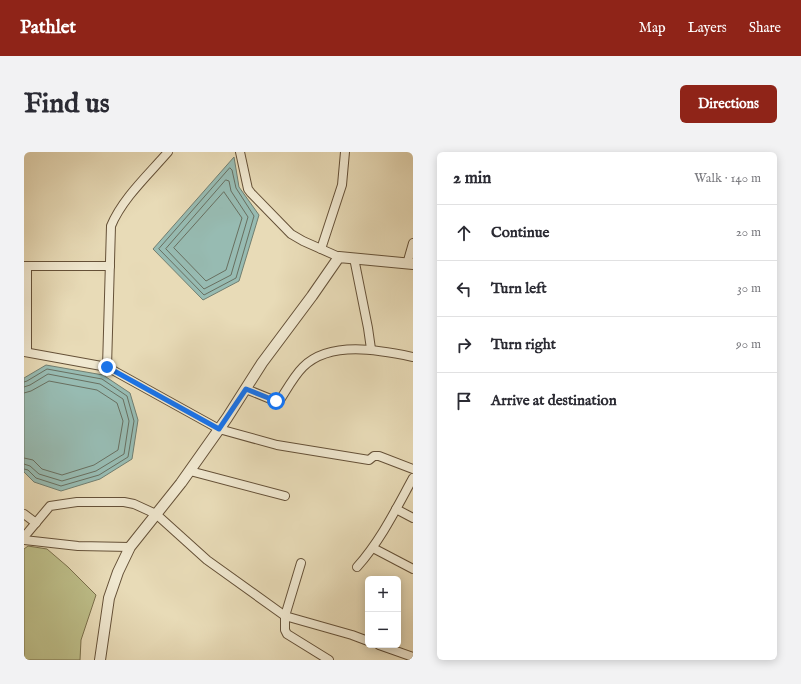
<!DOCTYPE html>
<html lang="en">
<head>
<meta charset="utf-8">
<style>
  body { margin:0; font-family:"IM FELL English",serif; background:#f2f2f3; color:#2b2b33 }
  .controls { position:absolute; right:12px; bottom:12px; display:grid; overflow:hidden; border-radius:6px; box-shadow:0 2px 10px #0003 }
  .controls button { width:36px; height:36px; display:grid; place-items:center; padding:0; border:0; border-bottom:1px solid #e1e1e2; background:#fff; color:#2b2b33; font:20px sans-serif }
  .stop { position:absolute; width:12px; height:12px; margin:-9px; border:3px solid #1a73e8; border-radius:50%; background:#fff }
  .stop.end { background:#1a73e8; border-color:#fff; box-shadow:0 1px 4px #0008 }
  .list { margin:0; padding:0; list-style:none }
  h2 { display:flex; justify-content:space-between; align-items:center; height:52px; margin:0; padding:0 16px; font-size:17px }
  h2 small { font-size:13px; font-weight:400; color:#7c7c81 }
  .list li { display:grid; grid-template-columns:26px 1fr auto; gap:12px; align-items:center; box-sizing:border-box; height:56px; padding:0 16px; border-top:1px solid #e1e1e2 }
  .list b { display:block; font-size:15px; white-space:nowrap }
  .list em { font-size:13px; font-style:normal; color:#7c7c81 }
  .icon { flex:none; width:22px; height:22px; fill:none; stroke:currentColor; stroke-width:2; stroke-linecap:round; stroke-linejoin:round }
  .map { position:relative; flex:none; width:389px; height:508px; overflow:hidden; border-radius:6px }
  header { display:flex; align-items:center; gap:24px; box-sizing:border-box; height:56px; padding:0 20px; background:#8f2418; color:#fff }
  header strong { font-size:19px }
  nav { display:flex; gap:22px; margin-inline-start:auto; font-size:14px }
  .intro { display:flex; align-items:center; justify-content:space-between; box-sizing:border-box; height:96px; padding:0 24px }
  h1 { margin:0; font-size:28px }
  .button { padding:10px 18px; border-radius:6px; background:#8f2418; color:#fff; font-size:14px; font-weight:700 }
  main { display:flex; gap:24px; padding:0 24px }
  aside { flex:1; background:#fff; border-radius:6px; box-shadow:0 2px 10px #0003 }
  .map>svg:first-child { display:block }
  .green { fill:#bdbe89; stroke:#7b704c }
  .water { fill:#97bbb2; stroke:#717e70 }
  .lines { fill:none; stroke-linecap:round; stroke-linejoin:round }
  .shore { stroke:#686f60; stroke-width:1 }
  .minor-casing { stroke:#655138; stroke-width:10 }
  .tertiary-casing { stroke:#655138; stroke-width:12 }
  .minor { stroke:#f0e8d0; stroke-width:8 }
  .tertiary { stroke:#f0e8d0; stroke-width:10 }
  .route { stroke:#1a73e8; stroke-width:5 }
</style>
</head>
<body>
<header>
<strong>Pathlet</strong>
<nav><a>Map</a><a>Layers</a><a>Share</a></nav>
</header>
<div class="intro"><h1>Find us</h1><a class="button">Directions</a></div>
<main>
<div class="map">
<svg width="389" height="508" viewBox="0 0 389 508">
  <rect width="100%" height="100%" fill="#e8dbb7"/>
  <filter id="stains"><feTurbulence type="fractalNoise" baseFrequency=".005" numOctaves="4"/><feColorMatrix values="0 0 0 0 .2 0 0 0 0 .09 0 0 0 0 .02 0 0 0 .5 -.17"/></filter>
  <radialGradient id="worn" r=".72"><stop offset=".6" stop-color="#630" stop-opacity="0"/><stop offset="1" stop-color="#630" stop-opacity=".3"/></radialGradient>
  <path class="green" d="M 4,394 L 23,397 L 44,415 L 72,443 L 57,488 L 56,508 L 0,508 L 0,397 Z"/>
  <g class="water">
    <path d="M 210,5 L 215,35 L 235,63 L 215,129 L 179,148 L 129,97 Z"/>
    <path d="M 22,213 L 79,223 L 106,241 L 114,268 L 108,307 L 76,327 L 37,339 L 10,330 L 0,320 L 0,226 Z"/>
  </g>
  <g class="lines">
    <g class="shore">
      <path d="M 206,16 L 208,18 L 212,36 L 230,64 L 212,126 L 180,143 L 135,97 Z"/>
      <path d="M 202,28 L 205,29 L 207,39 L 224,65 L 207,123 L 180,137 L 142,97 Z"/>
      <path d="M 200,40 L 218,66 L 202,118 L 182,129 L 150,96 Z"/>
      <path d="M 0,230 L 3,229 L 23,217 L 78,227 L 103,244 L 110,269 L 104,305 L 75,323 L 37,334 L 12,326 L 4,318 L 0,317"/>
      <path d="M 0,235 L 6,233 L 24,222 L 76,232 L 99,247 L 105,269 L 100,302 L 72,319 L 38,329 L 15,322 L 6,314 L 0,312"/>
      <path d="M 0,241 L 7,239 L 25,229 L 73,238 L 93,251 L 99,269 L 94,298 L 70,313 L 38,323 L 18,317 L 9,308 L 0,306"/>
    </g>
    <defs>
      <g id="minor">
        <path d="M 216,0 L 224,37 L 227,41 L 267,82 L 279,89 L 315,105"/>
        <path d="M 297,97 L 318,33 L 321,0"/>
        <path d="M 330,106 L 344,176 L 347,197"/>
        <path d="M 383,112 L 389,91"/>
        <path d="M 0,114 L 86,114"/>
        <path d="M 0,200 L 83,215 L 195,277 L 253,293 L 345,308 L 350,304 L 355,304 L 389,317"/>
        <path d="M 3,200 L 3,114"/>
        <path d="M 83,215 L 87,74 C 98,47 124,23 144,0"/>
        <path d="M 222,237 L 249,248 L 256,248 C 263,237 270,224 279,215 C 306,188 356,198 389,205"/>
        <path d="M 166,319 L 261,344"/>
        <path d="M 372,357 L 389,366"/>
        <path d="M 0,362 L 12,371"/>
        <path d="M 0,385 L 26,354 L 53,350 L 100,350 L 110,352 L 132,362 L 183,408 L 261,464 L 261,478 L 263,482 L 305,508"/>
        <path d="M 0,388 L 54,394 L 106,395"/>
        <path d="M 349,396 L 389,417"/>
        <path d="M 277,411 L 261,464 L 328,483 L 344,489"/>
        <path d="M 333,415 C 357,388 372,357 389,326"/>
        <path d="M 355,493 L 389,505"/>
      </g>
      <path id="tertiary" d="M 76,508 L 85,446 L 94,420 L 106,395 L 157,331 L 203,266 L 238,211 L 288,144 L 315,105 L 389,112"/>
    </defs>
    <use href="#minor" class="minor-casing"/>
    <use href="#tertiary" class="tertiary-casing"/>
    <use href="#minor" class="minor"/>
    <use href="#tertiary" class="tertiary"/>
  </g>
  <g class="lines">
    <path class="route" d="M 83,215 L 195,277 L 222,237 L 252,249"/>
  </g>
  <rect width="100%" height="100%" filter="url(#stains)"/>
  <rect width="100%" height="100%" fill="url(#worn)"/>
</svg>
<div class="controls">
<button>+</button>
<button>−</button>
</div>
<div class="stop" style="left:252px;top:249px"></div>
<div class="stop end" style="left:83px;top:215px"></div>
</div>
<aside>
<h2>2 min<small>Walk · 140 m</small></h2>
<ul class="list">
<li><svg class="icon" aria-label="ahead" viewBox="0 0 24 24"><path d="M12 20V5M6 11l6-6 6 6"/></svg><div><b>Continue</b></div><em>20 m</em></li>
<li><svg class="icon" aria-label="left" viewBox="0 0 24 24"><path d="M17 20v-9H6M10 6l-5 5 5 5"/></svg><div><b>Turn left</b></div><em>30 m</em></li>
<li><svg class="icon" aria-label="right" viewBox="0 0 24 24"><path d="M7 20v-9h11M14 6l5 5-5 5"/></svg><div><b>Turn right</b></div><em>90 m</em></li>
<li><svg class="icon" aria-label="arrive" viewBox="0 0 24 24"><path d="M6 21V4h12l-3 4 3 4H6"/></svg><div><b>Arrive at destination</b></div></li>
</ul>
</aside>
</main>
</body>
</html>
